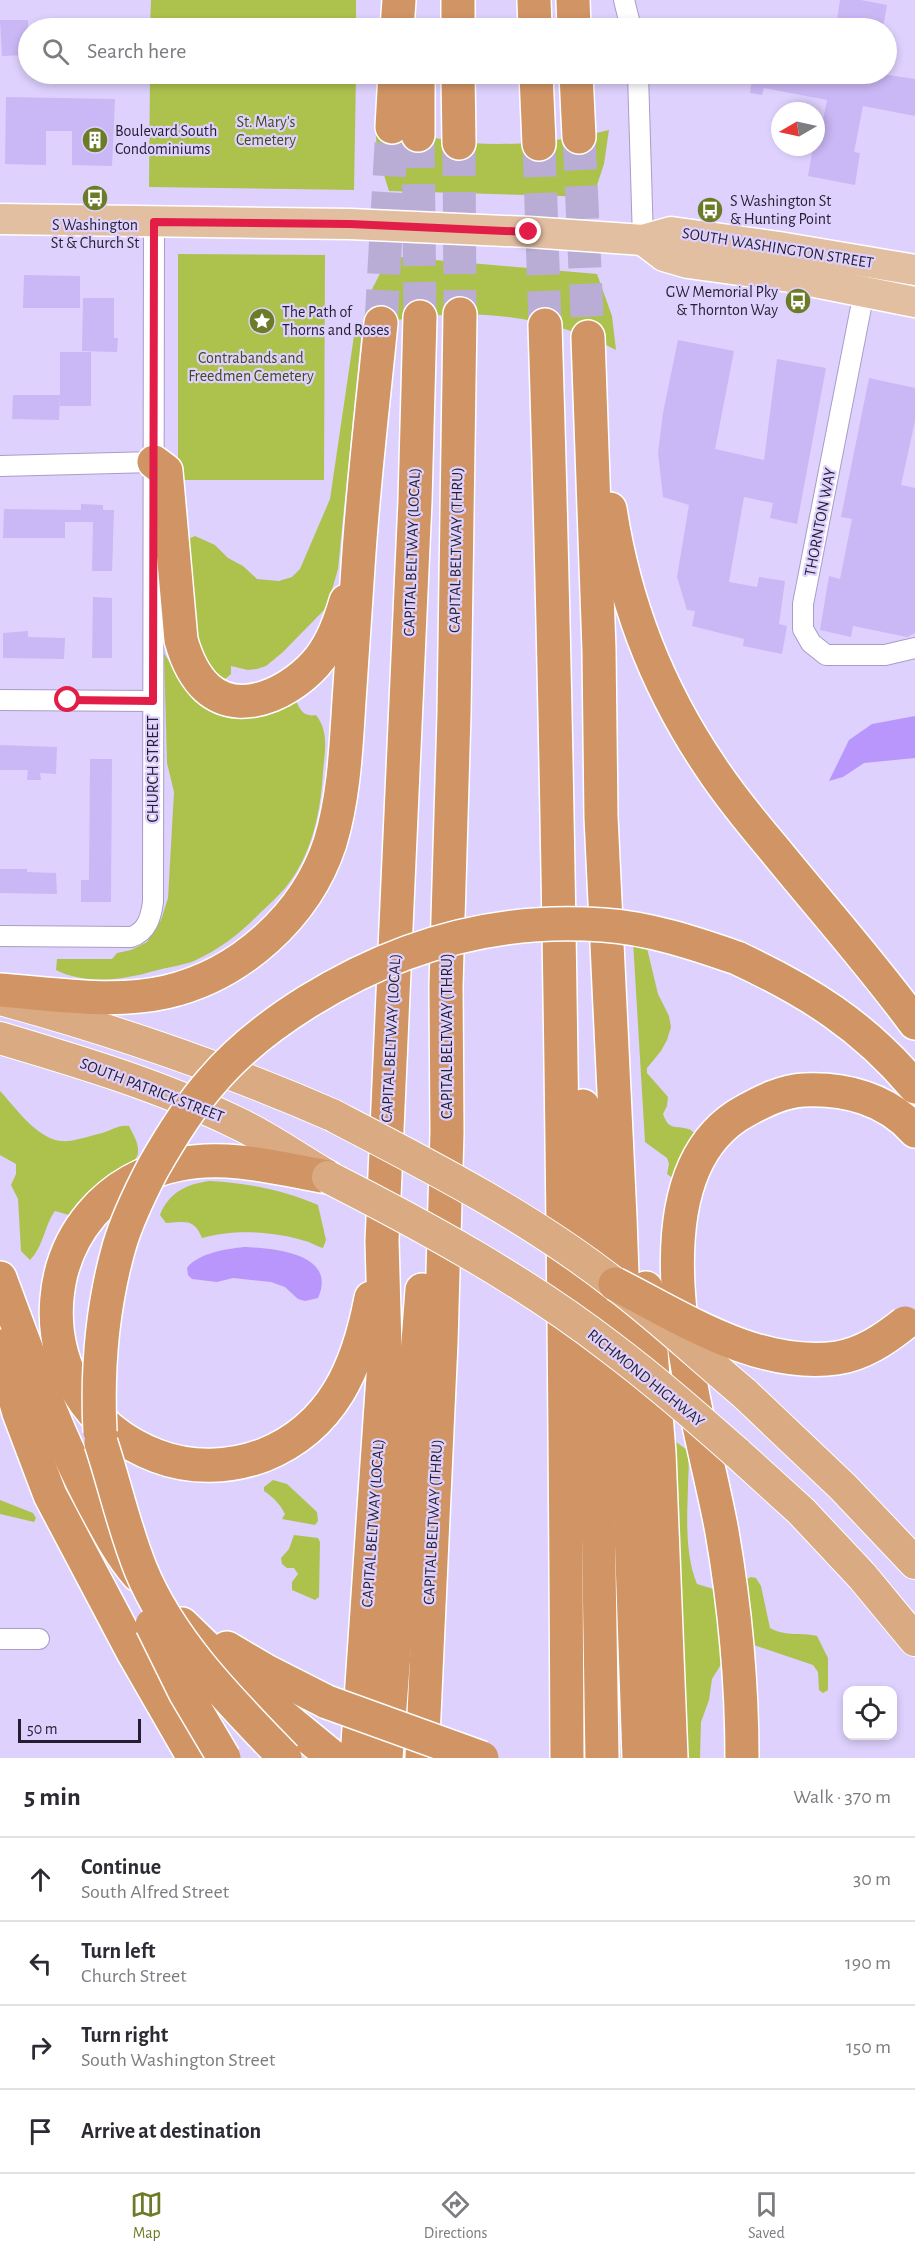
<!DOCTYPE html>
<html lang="en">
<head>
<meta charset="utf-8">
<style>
  body { margin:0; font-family:"Alegreya Sans",sans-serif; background:#f2f2f3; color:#2b2b33 }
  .controls { position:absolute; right:18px; bottom:18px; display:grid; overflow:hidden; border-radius:12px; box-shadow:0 3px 9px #0003 }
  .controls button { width:54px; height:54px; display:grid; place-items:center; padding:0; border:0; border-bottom:2px solid #e1e1e2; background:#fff; color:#2b2b33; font:30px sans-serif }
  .compass { position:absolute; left:771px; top:102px; width:54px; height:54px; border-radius:50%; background:#fff; box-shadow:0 3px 9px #0003; rotate:261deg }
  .scale { position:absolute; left:18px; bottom:15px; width:123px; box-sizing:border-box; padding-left:6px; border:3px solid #241f30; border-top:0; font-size:16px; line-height:21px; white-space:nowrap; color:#241f30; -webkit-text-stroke:4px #ded1fe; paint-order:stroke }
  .stop { position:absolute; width:18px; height:18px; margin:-14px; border:4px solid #e11d48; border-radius:50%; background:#fff }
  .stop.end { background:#e11d48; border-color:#fff; box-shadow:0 2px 6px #0008 }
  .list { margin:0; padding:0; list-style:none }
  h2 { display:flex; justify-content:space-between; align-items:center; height:78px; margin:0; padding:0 24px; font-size:26px }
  h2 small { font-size:20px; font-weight:400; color:#7c7c81 }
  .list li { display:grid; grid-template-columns:39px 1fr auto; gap:18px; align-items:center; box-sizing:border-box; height:84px; padding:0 24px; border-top:2px solid #e1e1e2 }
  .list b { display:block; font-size:22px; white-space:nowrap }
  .list p { margin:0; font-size:20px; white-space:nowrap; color:#7c7c81 }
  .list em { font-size:20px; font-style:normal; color:#7c7c81 }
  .icon { flex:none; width:33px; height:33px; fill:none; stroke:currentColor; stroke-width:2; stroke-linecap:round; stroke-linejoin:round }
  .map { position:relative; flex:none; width:915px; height:1758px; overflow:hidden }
  .search { position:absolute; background:#fff; box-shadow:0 3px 9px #0003; left:18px; right:18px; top:18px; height:66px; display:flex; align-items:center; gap:15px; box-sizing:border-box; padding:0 21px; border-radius:33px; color:#7c7c81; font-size:22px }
  .sheet { height:414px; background:#fff }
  nav { display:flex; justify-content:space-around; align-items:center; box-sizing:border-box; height:84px; border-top:2px solid #e1e1e2; background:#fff; font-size:16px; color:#7c7c81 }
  nav a { display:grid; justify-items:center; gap:3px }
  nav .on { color:#6c7b28 }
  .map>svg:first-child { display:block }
  .green { fill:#adc24d }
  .water { fill:#b996fc }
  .building { fill:#cab7f5 }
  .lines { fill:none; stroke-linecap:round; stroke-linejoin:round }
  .motorway-tunnel { stroke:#b9add5; stroke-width:33; stroke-dasharray:33 16; stroke-linecap:butt }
  .minor-casing { stroke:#a99cc8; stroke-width:22 }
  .primary-casing { stroke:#fff; stroke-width:33 }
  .trunk-casing { stroke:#fff; stroke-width:34 }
  .motorway-casing { stroke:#fff; stroke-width:36 }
  .minor { stroke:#fff; stroke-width:20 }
  .primary { stroke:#e3bfa2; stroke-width:30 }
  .trunk { stroke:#daaa83; stroke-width:32 }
  .motorway { stroke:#d19464; stroke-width:33 }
  .trunk-bridge-casing { stroke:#fff; stroke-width:34; stroke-linecap:butt }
  .motorway-bridge-casing { stroke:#fff; stroke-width:36; stroke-linecap:butt }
  .trunk-bridge { stroke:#daaa83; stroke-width:32 }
  .motorway-bridge { stroke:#d19464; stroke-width:33 }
  .route { stroke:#e11d48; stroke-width:8 }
  .labels { text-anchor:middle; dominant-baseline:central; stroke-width:4.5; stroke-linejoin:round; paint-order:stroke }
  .park-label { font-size:16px; fill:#424b1b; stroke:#ded1fe }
  .poi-label { font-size:16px; fill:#241f30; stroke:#ded1fe; text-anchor:start }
  .street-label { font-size:16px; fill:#241f30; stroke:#ded1fe }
</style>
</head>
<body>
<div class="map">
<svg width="915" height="1758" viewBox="0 0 915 1758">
  <rect width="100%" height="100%" fill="#ded1fe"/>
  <g class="green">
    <path d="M 151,0 L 356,0 L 356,28 L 150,28 Z"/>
    <path d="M 150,74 L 356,74 L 354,190 L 149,187 Z"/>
    <path d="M 375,121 C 454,151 528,149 609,130 L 604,164 L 593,197 L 389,191 L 377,153 Z"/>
    <path d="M 178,254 L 325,255 L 324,480 L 178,480 Z"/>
    <path d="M 389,256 L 597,274 L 612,316 L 616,350 C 540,310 445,305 362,328 L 338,569 L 327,607 L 283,652 L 266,666 L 257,669 L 248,670 L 231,666 L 231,674 L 224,680 L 212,677 L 192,631 L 188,539 L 195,536 L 215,545 L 228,558 L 243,566 L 257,579 L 279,581 L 292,577 L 300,569 L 330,499 L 355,329 L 362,327 L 369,295 Z"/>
    <path d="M 164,653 L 172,666 L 184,678 L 296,701 C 301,711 304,717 316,715 C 329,731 325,752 323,771 C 321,811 312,855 286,887 C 278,896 269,905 260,913 C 241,933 219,950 194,961 C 181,966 167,967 154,971 C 123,980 86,985 56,970 L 57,959 L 112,959 L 117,953 L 131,950 L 147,942 L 161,920 L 168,898 L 174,792 L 167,763 Z"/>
    <path d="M 633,941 L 646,944 L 658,994 L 669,1016 L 671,1027 L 667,1040 L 661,1051 L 647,1068 L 647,1073 L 668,1097 L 667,1106 L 663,1114 C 669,1131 675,1125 688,1129 C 692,1130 694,1133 697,1136 L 680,1164 L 674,1179 L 667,1174 L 669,1164 L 667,1158 L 645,1142 Z"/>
    <path d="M 0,1091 C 16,1108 36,1138 61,1141 C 72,1142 87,1137 98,1134 C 109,1132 118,1124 129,1126 C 133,1134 139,1143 138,1153 C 136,1168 85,1205 72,1216 L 55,1211 C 44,1226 44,1246 30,1260 L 21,1251 L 18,1199 L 11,1185 L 16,1174 L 16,1164 L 0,1155 Z"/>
    <path d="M 210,1181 C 248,1183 283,1190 318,1205 L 326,1240 L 323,1248 C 316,1246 311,1242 305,1241 C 275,1231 233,1229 202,1238 C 194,1218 185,1222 166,1223 L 160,1215 C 169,1192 187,1184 210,1181 Z"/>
    <path d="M 668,1436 L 687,1450 C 690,1463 688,1474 688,1487 C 687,1518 685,1555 697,1584 L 717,1590 L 725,1658 L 712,1679 L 709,1700 L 701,1722 L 700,1758 L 682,1758 Z"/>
    <path d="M 273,1480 L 287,1484 L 317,1512 L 318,1521 L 315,1525 L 282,1519 L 285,1514 C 280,1504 273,1497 264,1491 L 264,1487 Z"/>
    <path d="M 0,1500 L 33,1513 L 36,1518 L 34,1522 L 0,1514 Z"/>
    <path d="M 294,1535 L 318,1538 L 320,1542 L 319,1597 L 315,1600 L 292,1590 L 292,1582 L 298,1574 L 294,1568 L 287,1568 L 282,1564 L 281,1558 L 289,1549 Z"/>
    <path d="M 751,1577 L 756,1578 L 761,1586 L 770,1628 C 786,1637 801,1632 817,1636 L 828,1658 L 828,1690 L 823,1693 L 819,1690 L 818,1672 L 813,1665 L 748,1643 L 742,1581 Z"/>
  </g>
  <g class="water">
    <path d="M 915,716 L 915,758 L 864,763 L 843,777 L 829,781 L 849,740 L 872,724 Z"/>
    <path d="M 244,1247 C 273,1248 338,1253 318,1298 L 305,1301 L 298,1299 L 285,1287 L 271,1282 L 233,1278 L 217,1282 L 192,1279 L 188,1275 L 187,1268 C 198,1253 226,1249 244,1247 Z"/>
  </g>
  <g class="building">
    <path d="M 840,0 L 861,0 L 887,5 L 883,28 L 841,28 L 842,21 L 837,20 Z"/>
    <path d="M 0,20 L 28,20 L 28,55 L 2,56 Z"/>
    <path d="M 753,74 L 882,74 L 915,79 L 915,116 L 863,106 L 854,152 L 860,153 L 855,185 L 808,176 L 813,147 L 818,145 L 827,100 L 764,88 L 762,95 L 750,93 Z"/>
    <path d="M 6,97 L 115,99 L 112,166 L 72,165 L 72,131 L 46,131 L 46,165 L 5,164 Z"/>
    <path d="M 24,275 L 80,276 L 80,308 L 23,308 Z"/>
    <path d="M 83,298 L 114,298 L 114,338 L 118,338 L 117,352 L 82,351 Z"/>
    <path d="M 678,340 L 734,351 L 715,449 L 764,460 L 777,359 L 826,368 L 797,524 L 770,518 L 773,503 L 744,497 L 729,582 L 757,587 L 759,577 L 785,581 L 779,624 L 787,626 L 782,654 L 743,646 L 744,639 L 692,626 L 695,611 L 687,610 L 677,577 L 689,505 L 663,497 L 658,453 L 663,413 Z"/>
    <rect x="60" y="352" width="31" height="54"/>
    <path d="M 869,378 L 915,388 L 915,421 L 901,485 L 915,488 L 915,633 L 907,637 L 853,626 L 851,637 L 820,630 L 829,576 L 840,579 L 852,519 L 841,517 Z"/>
    <path d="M 13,395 L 60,395 L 59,420 L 12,419 Z"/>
    <path d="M 81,504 L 103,505 L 103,510 L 114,510 L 112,571 L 92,571 L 93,522 L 65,522 L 65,538 L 3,538 L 4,509 L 81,510 Z"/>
    <path d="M 93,597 L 112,598 L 112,658 L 92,658 Z"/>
    <path d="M 28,631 L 28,637 L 65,638 L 64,659 L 3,658 L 3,633 Z"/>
    <path d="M 0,745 L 57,747 L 56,774 L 40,773 L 41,780 L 27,780 L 28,770 L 0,770 Z"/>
    <path d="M 90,759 L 112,759 L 111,902 L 81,902 L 81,880 L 89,880 Z"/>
    <path d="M 0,869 L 27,869 L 27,872 L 56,873 L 57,894 L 0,893 Z"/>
  </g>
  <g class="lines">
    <g class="motorway-tunnel">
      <path d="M 418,135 L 420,317"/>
      <path d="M 579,137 L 588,337"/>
      <path d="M 459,143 L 460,314"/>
      <path d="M 539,144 L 545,325"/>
      <path d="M 381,323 L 392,127"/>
    </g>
    <defs>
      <g id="minor">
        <path d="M 624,0 L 631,28"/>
        <path d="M 638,74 L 643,240"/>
        <path d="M 864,292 L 803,604 L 803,629 L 811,643 L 826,655 L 885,655 L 915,648"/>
        <path d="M 0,466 L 154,462"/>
        <path d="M 0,700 L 153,701"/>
        <path d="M 0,936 L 131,937 C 147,932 151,917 153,902 L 154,222"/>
        <path d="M 0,1639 L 39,1639"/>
      </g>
      <g id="primary">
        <path d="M 0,219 L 350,224 L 529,232 L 643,240 L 671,232 L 779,247 L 915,270"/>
        <path d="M 643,240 L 664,256 L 688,263 L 790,277 L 915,302"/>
      </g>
      <g id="trunk">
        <path d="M 0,999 C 114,1030 224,1068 332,1115"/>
        <path d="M 0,1038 C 81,1062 161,1086 237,1123 C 267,1137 295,1157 324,1174"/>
        <path d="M 744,1393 L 843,1487 L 915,1563"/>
        <path d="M 736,1452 L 801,1511 L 862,1576 L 915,1640"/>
      </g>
      <g id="motorway">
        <path d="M 458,0 L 458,28"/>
        <path d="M 534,0 L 535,28"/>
        <path d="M 573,0 L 574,28"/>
        <path d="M 397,28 L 399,0"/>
        <path d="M 418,74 L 418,135"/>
        <path d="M 458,74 L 459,143"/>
        <path d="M 536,74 L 539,144"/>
        <path d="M 576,74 L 579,137"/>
        <path d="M 392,127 L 395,74"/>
        <path d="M 545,325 C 560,802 565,1280 567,1758"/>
        <path d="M 588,337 L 599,650 L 601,817 L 620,1218 L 639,1758"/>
        <path d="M 154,462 L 166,471 L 181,640 C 186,658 193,675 207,688 C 244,721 303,686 325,651 C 335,636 341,618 346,601"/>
        <path d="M 610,509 C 624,601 658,689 710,766 C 729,795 752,823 774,849 C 821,907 871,963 915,1023"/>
        <path d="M 737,958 C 808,991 864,1026 915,1087"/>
        <path d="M 0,990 C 54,994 113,1004 166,992 C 240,975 306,916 330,843 C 344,797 346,748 349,701 C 352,656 355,612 358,567 C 363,486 373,404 381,323"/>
        <path d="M 583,1106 L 596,1377 L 602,1758"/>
        <path d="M 328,1177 C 281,1169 228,1154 180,1164 C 27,1193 12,1401 157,1456 C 191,1469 230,1468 264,1455 C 333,1427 358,1367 371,1298"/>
        <path d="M 0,1278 C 28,1353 55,1430 92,1501 C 106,1527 119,1553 138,1575"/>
        <path d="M 646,1288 L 659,1453 L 671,1758"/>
        <path d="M 0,1346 L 19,1413 L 50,1495 L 133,1652 L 194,1758"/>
        <path d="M 182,1624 L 245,1685 L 334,1758"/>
        <path d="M 227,1648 L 266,1671 L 327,1702"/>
        <path d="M 357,1758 L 385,1347 L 382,1241 L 415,501 L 420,317"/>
        <path d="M 386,1758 L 422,1290"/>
        <path d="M 422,1758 L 441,1342 L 447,1132 L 446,986 L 454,714 L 460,314"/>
        <path d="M 742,1758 C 742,1682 735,1607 722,1532 C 703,1424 620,1179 745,1111 C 763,1101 783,1091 804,1090 C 845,1088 887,1099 915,1131"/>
      </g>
    </defs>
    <use href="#minor" class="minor-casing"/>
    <use href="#primary" class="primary-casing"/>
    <use href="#trunk" class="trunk-casing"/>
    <use href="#motorway" class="motorway-casing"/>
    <use href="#minor" class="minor"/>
    <use href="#primary" class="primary"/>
    <use href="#trunk" class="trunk"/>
    <use href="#motorway" class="motorway"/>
    <defs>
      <g id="trunk-bridge">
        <path d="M 332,1115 C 430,1166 528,1216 615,1284 C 660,1318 701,1357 744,1393"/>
        <path d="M 328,1177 C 426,1227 523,1280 610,1347 C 654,1380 695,1416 736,1452"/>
      </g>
      <g id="motorway-bridge">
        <path d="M 615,1284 C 682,1318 758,1369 837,1358 C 863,1354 885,1339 905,1323"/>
        <path d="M 100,1432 C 97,1370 102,1307 119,1247 C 127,1219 140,1193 153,1168 C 170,1138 189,1107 212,1081 C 239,1049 272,1024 307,1002 C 397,946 497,917 603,925 C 649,928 694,943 737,958"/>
        <path d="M 101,1443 C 115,1485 124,1528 141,1570 C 171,1643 231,1702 285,1758"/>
        <path d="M 152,1625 L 185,1692 L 224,1758"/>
        <path d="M 327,1702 L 482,1758"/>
      </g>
    </defs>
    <use href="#trunk-bridge" class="trunk-bridge-casing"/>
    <use href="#motorway-bridge" class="motorway-bridge-casing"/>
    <use href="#trunk-bridge" class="trunk-bridge"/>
    <use href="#motorway-bridge" class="motorway-bridge"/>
  </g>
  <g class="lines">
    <path class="route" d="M 68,700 L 153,701 L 154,222 L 350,224 L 529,232"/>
  </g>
  <defs>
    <symbol id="building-disc" viewBox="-11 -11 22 22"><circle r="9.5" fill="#6c7b28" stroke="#ded1fe"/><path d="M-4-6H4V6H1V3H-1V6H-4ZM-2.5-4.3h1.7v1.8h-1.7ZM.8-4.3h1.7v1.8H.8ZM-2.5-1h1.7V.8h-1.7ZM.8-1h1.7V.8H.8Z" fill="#fff"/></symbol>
    <symbol id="bus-disc" viewBox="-11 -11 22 22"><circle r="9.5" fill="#6c7b28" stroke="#ded1fe"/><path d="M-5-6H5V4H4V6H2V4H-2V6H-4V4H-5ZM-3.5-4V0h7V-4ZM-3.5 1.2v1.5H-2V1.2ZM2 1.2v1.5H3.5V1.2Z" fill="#fff"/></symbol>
    <symbol id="sight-disc" viewBox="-11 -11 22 22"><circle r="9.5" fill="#6c7b28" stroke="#ded1fe"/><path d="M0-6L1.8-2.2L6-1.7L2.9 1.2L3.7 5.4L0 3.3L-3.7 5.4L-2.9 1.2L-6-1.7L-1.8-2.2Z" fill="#fff"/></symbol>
  </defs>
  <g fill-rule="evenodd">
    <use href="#building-disc" x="80" y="125" width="30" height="30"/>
    <use href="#bus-disc" x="80" y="183" width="30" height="30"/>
    <use href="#bus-disc" x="695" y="195" width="30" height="30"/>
    <use href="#bus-disc" x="783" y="286" width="30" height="30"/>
    <use href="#sight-disc" x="247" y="306" width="30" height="30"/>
  </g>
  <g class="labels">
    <g class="park-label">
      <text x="266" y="122">St. Mary's<tspan x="266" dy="18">Cemetery</tspan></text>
      <text x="251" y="358">Contrabands and<tspan x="251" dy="18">Freedmen Cemetery</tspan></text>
    </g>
    <g class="poi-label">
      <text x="115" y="131">Boulevard South<tspan x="115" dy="18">Condominiums</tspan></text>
      <text x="730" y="201">S Washington St<tspan x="730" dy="18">&amp; Hunting Point</tspan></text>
      <text x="95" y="225" text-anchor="middle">S Washington<tspan x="95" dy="18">St &amp; Church St</tspan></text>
      <text x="778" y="292" text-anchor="end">GW Memorial Pky<tspan x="778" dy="18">&amp; Thornton Way</tspan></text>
      <text x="282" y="312">The Path of<tspan x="282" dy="18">Thorns and Roses</tspan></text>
    </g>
    <g class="street-label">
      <text transform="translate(778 248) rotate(9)">SOUTH WASHINGTON STREET</text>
      <text transform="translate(820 522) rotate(-79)">THORNTON WAY</text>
      <text transform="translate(456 550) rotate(-89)">CAPITAL BELTWAY (THRU)</text>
      <text transform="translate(412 552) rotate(-88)">CAPITAL BELTWAY (LOCAL)</text>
      <text transform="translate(153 769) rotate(-90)">CHURCH STREET</text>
      <text transform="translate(447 1036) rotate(-90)">CAPITAL BELTWAY (THRU)</text>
      <text transform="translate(391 1038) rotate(-87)">CAPITAL BELTWAY (LOCAL)</text>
      <text transform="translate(152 1090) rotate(21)">SOUTH PATRICK STREET</text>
      <text transform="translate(646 1378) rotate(39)">RICHMOND HIGHWAY</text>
      <text transform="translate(433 1522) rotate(-87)">CAPITAL BELTWAY (THRU)</text>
      <text transform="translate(373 1523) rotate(-86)">CAPITAL BELTWAY (LOCAL)</text>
    </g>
  </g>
</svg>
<div class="controls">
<button><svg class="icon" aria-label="locate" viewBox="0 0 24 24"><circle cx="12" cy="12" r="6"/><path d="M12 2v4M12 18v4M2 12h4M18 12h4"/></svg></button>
</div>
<svg class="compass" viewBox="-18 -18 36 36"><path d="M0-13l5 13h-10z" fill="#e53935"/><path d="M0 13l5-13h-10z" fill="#7c7c81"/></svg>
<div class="scale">50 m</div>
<div class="stop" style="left:68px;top:700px"></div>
<div class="stop end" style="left:529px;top:232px"></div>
<div class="search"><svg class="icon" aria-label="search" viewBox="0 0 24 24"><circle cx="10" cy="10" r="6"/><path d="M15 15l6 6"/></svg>Search here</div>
</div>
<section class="sheet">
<h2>5 min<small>Walk · 370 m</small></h2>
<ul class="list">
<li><svg class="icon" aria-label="ahead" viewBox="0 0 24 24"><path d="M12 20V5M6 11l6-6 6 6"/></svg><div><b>Continue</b><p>South Alfred Street</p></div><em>30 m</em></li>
<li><svg class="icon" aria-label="left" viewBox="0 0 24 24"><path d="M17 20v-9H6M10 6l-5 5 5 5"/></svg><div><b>Turn left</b><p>Church Street</p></div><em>190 m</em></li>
<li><svg class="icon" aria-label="right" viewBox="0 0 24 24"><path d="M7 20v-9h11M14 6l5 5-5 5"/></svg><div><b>Turn right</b><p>South Washington Street</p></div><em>150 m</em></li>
<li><svg class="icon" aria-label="arrive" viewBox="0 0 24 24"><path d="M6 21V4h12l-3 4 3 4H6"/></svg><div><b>Arrive at destination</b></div></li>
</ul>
</section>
<nav>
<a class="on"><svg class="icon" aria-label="map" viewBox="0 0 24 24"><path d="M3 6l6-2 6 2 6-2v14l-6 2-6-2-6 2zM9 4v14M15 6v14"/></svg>Map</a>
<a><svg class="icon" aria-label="directions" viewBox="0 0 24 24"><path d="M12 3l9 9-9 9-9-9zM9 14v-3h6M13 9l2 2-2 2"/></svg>Directions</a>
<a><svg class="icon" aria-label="saved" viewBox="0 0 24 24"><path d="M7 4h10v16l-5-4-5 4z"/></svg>Saved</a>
</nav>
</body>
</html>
